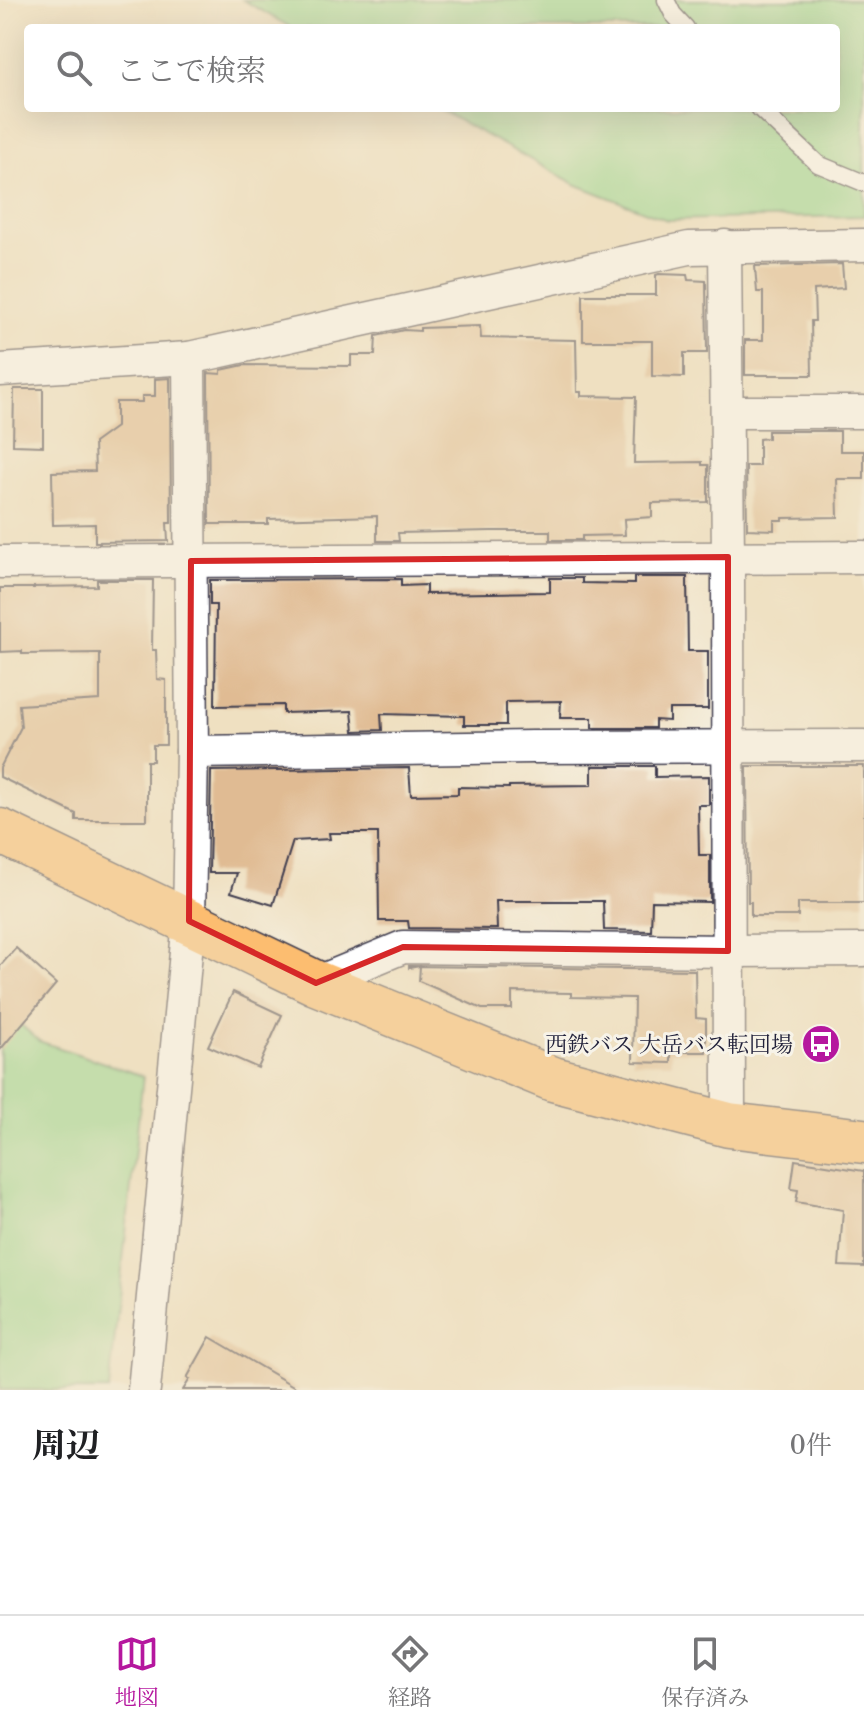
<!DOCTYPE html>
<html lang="ja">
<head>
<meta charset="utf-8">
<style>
  body { margin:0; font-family:"Libre Caslon Text","Noto Serif JP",serif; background:#f6f6f6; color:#202124 }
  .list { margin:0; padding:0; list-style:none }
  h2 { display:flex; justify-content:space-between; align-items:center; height:104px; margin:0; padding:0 32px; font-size:34px }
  h2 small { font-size:26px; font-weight:400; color:#757577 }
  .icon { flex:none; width:44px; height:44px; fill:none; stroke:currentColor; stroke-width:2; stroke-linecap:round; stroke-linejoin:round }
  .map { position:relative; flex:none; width:864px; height:1390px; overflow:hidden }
  .search { position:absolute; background:#fff; box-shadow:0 8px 32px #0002; left:24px; right:24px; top:24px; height:88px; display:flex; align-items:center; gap:20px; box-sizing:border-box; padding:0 28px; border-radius:8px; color:#757577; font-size:30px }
  .sheet { height:224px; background:#fff }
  nav { display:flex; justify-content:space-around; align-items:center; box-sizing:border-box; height:112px; border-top:2px solid #e0e0e0; background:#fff; font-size:22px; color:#757577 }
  nav a { display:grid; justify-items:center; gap:4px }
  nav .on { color:#b5179e }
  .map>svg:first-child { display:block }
  .green { fill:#92d992; stroke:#5a7e66; stroke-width:2 }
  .building { fill:#e0bb93 }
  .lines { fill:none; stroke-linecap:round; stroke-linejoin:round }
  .lane-casing { stroke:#413e4f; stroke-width:19 }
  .street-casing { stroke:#413e4f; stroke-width:35 }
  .primary-casing { stroke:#413e4f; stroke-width:47 }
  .lane { stroke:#fff; stroke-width:16 }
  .street { stroke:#fff; stroke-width:32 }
  .primary { stroke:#fcbd6f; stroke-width:44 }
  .marked { fill:none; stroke:#d62828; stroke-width:6; stroke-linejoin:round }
  .labels { text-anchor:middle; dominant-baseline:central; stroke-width:6; stroke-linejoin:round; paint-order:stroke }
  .poi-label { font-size:22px; fill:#22223b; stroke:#f7f3e8; text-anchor:end }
</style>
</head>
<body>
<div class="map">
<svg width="864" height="1390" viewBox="0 0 864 1390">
  <rect width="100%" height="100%" fill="#f7f3e8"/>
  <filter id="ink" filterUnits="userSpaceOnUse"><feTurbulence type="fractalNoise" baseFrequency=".0125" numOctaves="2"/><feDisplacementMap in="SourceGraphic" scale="16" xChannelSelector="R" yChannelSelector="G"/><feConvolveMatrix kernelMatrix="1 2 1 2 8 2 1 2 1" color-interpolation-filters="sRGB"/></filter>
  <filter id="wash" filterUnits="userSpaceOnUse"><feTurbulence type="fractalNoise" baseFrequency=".006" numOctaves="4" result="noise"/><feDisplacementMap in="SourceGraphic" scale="32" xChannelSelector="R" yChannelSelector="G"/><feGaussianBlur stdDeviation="1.8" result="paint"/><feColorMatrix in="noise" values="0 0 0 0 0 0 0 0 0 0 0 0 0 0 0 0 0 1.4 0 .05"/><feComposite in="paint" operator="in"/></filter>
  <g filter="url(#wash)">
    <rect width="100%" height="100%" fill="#efe0c1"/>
    <g class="green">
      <path d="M 243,0 L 864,0 L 864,216 L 667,220 L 577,185 L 436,108 L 836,108 L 836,28 L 292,28 Z"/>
      <path d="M 11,1016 L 39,1041 L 143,1076 L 109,1390 L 0,1390 L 0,1028 Z"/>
    </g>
    <g id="blocks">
      <g class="building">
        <path d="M 842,264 L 844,288 L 814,290 L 815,321 L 811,321 L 812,375 L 745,375 L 745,340 L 763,340 L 763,292 L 757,292 L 755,266 Z"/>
        <path d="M 659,274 L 687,275 L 688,280 L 706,281 L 707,353 L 684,353 L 684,377 L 652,376 L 652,341 L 583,341 L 583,295 L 656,295 L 656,275 Z"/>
        <path d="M 480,326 L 481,338 L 576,340 L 577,392 L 581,392 L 581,396 L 636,397 L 634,463 L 702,462 L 702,465 L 708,465 L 708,502 L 652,503 L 652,517 L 624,519 L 625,535 L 582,536 L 582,540 L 550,540 L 550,531 L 491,531 L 398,533 L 399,541 L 377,541 L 377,516 L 268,519 L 268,524 L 209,524 L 208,373 L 221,374 L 221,370 L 244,365 L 351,366 L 351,355 L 375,355 L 376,336 L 404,330 L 420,331 L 420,328 Z"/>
        <path d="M 170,378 L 171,523 L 167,523 L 168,541 L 95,542 L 95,524 L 53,525 L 52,472 L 95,471 L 94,443 L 116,427 L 116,402 L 142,402 L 142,396 L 155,396 L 155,379 Z"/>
        <path d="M 14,389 L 43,389 L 43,446 L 13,445 Z"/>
        <path d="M 768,431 L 840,431 L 840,451 L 864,451 L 864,479 L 837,479 L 838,517 L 783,518 L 783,520 L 774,520 L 774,530 L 747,529 L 746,466 L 759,466 L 759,439 L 768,438 Z"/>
        <path d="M 634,577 L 687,577 L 688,651 L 708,651 L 708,709 L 669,709 L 669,721 L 655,720 L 655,728 L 592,728 L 592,718 L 560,718 L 561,701 L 506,702 L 506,725 L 464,725 L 464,716 L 381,714 L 382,730 L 354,731 L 352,711 L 283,713 L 283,705 L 215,706 L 216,605 L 210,605 L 210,580 L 401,579 L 401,586 L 426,585 L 426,594 L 491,593 L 550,592 L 550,578 L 582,578 L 582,583 L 634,584 Z"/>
        <path d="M 97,580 L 153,580 L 152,650 L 156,650 L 157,679 L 166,680 L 166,745 L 153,745 L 153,761 L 147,761 L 147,820 L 76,820 L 76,814 L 0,777 L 0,768 L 21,727 L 19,705 L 100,700 L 100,653 L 22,654 L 22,651 L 0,652 L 0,588 L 34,588 L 34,587 L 97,586 Z"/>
        <path d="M 592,766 L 655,766 L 655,777 L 709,776 L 709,805 L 698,805 L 699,855 L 710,855 L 710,902 L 652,901 L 651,931 L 604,930 L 603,901 L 496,901 L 497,929 L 409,928 L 408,921 L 379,921 L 378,833 L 329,833 L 330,839 L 293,841 L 273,905 L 231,892 L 237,873 L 209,873 L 211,771 L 409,768 L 411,795 L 458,794 L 458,787 L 509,788 L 509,786 L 592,785 Z"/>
        <path d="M 747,766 L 864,766 L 864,903 L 798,903 L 798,916 L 751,916 L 751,902 L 748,902 Z"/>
        <path d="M 16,948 L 56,984 L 0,1050 L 0,966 Z"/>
        <path d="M 409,966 L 695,970 L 696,1018 L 706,1019 L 706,1052 L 671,1052 L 671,1063 L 633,1062 L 634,998 L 571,997 L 571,993 L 512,992 L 512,1009 L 482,1009 L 419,981 L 420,966 L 409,968 Z"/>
        <path d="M 233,992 L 282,1015 L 258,1068 L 208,1046 Z"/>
        <path d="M 795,1160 L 864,1171 L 864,1267 L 839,1266 L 843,1210 L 796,1202 L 798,1190 L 791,1189 Z"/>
        <path d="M 210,1337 L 300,1390 L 183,1390 L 190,1379 L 187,1378 Z"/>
      </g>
    </g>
  </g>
  <g filter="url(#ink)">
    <use href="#blocks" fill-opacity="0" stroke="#413e4f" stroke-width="2"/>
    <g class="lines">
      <defs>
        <g id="lane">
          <path d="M 666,0 L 673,14 L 686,28"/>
          <path d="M 759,108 L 818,164 L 864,183"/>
        </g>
        <g id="street">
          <path d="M 725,246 L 728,557 L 729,1125"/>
          <path d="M 0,370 L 189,358 L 689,248 L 864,245"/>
          <path d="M 727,412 L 864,412"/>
          <path d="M 0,562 L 864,557"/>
          <path d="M 192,752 L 532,747 L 864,746"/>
          <path d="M 316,983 L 403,947 L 728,951 L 864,950"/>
          <path d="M 144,1390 L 189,921 L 192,752 L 189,358"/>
        </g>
        <path id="primary" d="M 0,831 L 316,983 L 553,1079 L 729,1125 L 864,1141"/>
      </defs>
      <use href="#lane" class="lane-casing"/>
      <use href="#street" class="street-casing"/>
      <use href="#primary" class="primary-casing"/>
      <use href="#lane" class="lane"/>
      <use href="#street" class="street"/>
      <use href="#primary" class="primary"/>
    </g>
  </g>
  <path d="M0 0H864V1390H0ZM 728,557 L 728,951 L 403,947 L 316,983 L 189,921 L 191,561 Z" fill="#efe0c1" fill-opacity=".55" fill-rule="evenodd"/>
  <path class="marked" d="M 728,557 L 728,951 L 403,947 L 316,983 L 189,921 L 191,561 Z"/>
  <defs>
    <symbol id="bus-disc" viewBox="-11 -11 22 22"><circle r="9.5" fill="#b5179e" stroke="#f7f3e8"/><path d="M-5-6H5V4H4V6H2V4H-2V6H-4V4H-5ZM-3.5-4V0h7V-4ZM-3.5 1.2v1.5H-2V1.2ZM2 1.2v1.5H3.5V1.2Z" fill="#fff"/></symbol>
  </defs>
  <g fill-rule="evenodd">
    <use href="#bus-disc" x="799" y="1022" width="44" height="44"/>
  </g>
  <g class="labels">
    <g class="poi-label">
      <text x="793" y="1044">西鉄バス 大岳バス転回場</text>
    </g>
  </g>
</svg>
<div class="search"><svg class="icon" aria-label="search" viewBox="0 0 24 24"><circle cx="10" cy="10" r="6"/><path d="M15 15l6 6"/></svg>ここで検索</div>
</div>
<section class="sheet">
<h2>周辺<small>0件</small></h2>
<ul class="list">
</ul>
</section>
<nav>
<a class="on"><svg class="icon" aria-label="map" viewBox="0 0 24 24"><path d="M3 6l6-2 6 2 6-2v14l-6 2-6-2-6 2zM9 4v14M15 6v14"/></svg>地図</a>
<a><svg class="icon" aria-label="directions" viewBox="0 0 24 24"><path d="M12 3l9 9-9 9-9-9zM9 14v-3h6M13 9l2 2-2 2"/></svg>経路</a>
<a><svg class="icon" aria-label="saved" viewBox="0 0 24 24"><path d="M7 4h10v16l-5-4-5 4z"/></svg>保存済み</a>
</nav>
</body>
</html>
